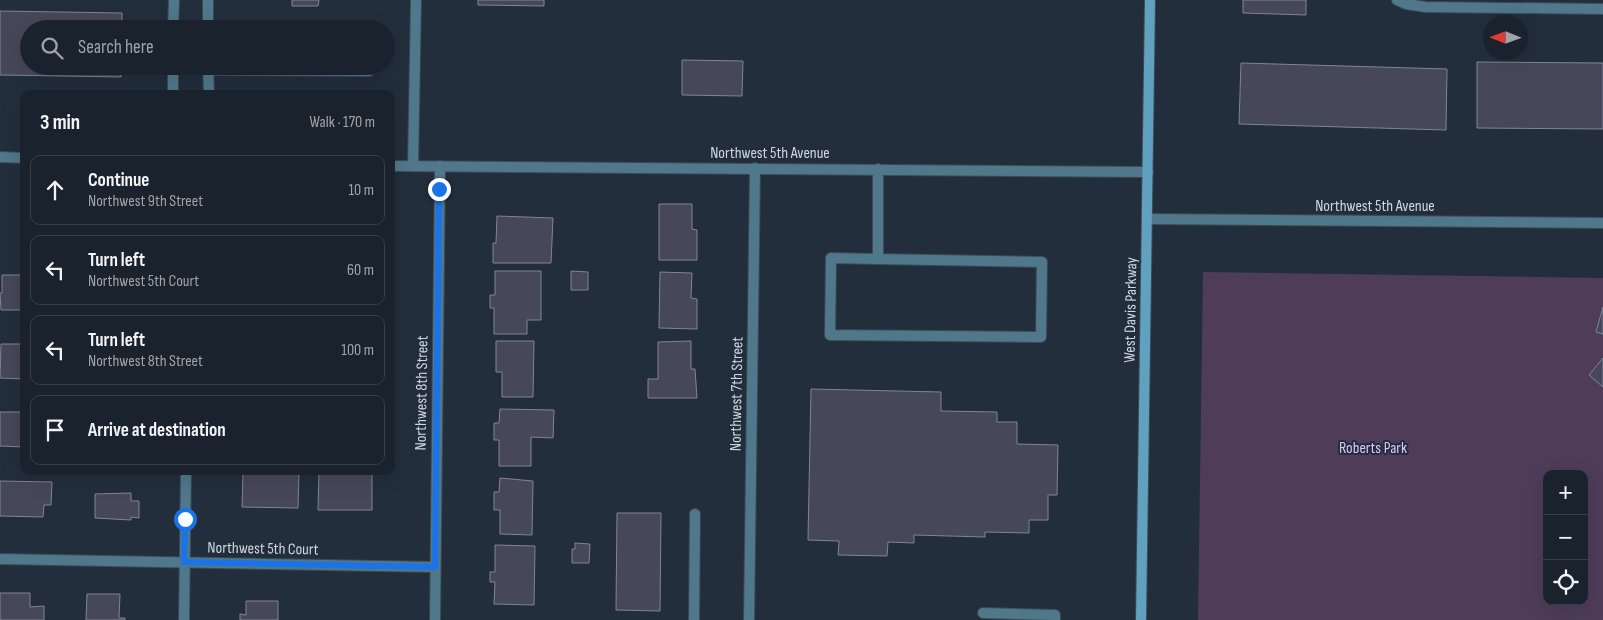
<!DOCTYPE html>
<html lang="en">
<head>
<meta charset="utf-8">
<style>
  body { margin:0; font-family:"Sofia Sans Condensed",sans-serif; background:#232a36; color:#f1f3f6 }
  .controls { position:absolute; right:15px; bottom:15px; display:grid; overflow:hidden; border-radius:10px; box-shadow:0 5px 20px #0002 }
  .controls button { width:45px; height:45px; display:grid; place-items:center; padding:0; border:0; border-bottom:1px solid #383f4a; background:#1a222e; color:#f1f3f6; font:25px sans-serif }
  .compass { position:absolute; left:1483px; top:15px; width:45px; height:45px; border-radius:50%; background:#1a222e; box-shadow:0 5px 20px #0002; rotate:271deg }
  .stop { position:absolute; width:15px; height:15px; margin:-11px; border:4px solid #1a73e8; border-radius:50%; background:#fff }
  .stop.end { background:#1a73e8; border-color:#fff; box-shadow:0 1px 5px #0008 }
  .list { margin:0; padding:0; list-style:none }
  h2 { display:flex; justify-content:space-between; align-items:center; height:65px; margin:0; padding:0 20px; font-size:21px }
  h2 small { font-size:16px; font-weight:400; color:#9fa4aa }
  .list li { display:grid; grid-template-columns:32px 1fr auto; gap:15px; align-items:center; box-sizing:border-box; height:70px; margin:0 10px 10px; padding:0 10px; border:1px solid #383f4a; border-radius:10px }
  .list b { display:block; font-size:19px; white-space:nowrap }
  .list p { margin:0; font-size:16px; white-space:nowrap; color:#9fa4aa }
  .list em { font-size:16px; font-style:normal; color:#9fa4aa }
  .icon { flex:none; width:28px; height:28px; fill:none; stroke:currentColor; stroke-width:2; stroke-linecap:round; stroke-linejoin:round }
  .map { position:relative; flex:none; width:1603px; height:620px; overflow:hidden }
  .search { position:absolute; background:#1a222e; box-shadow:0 5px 20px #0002; left:20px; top:20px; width:375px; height:55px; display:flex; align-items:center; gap:12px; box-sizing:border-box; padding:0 18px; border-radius:28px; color:#9fa4aa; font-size:19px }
  .panel { position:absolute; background:#1a222e; box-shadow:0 5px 20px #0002; left:20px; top:90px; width:375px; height:385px; border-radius:10px }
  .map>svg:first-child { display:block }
  .green { fill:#4e3c59; fill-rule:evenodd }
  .building { fill:#47475a; stroke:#828398 }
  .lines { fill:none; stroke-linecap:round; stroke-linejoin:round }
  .lane-casing { stroke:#3f4957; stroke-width:12 }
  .street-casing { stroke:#3f4957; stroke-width:12 }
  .secondary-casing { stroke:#3f4957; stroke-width:12 }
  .lane { stroke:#50788b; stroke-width:10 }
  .street { stroke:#50788b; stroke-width:10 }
  .secondary { stroke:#60a1c0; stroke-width:10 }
  .route { stroke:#1a73e8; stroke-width:6 }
  .labels { text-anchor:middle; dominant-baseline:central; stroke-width:4; stroke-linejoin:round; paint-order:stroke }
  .street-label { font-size:16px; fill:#cfd6e0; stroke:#232e3d }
  .park-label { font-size:16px; fill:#e5c1fc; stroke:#232e3d }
</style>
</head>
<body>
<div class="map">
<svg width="1603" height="620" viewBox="0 0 1603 620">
  <rect width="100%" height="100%" fill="#232e3d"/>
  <path class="green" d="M 1203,272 L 1603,278 L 1603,620 L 1198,620 ZM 1547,474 L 1584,474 L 1584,601 L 1547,601 Z"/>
  <g class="building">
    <path d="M 292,0 L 319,0 L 318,6 L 292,6 Z"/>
    <path d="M 478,0 L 544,0 L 544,6 L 478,5 Z"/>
    <path d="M 1243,0 L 1306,0 L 1306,15 L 1243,13 Z"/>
    <path d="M 0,11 L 122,13 L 122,29 L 29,29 L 29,66 L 122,66 L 121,77 L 0,75 Z"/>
    <path d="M 682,60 L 743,61 L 742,96 L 682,95 Z"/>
    <path d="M 1477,62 L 1603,63 L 1603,129 L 1477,128 Z"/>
    <path d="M 1241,63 L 1447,69 L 1446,130 L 1239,124 Z"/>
    <path d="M 659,204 L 692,204 L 692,229 L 697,230 L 697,260 L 659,260 Z"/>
    <path d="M 497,216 L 553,218 L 551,263 L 493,263 L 493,243 L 496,243 Z"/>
    <path d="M 495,271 L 541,271 L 541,320 L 527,320 L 527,334 L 494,334 L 494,308 L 490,308 L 490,295 L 495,295 Z"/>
    <path d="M 571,271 L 588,272 L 588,290 L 571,290 Z"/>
    <path d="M 660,272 L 692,273 L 691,298 L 697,299 L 697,329 L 659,328 Z"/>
    <path d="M 2,275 L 24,275 L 24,310 L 1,310 L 0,293 L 2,293 Z"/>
    <path d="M 1603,307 L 1603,334 L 1596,332 Z"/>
    <path d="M 496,341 L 534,341 L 533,397 L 502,397 L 502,372 L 496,372 Z"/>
    <path d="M 691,341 L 691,369 L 695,369 L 697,398 L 648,398 L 648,379 L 658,379 L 658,342 Z"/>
    <path d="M 1,344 L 24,344 L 24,379 L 0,378 Z"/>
    <path d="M 1603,358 L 1603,387 L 1589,375 Z"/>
    <path d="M 811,389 L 941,392 L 941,411 L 997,412 L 997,422 L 1017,422 L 1017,444 L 1058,445 L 1057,495 L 1048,495 L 1048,520 L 1029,520 L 1029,533 L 985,532 L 985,537 L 914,535 L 914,543 L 888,542 L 887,556 L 838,555 L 839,541 L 808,540 Z"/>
    <path d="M 500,409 L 554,410 L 553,438 L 531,437 L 531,466 L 499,466 L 499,440 L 494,440 L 494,423 L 499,423 Z"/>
    <path d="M 0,412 L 24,412 L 24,447 L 0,446 Z"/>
    <path d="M 243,471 L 299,473 L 298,508 L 242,507 Z"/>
    <path d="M 319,471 L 372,472 L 372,510 L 318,510 Z"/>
    <path d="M 500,478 L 533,481 L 532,535 L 500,534 L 500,510 L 494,510 L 494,492 L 499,492 Z"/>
    <path d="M 0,481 L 52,482 L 51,505 L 44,505 L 43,517 L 0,516 Z"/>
    <path d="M 131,493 L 131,501 L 139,501 L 139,518 L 131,517 L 131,520 L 95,518 L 95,494 Z"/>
    <path d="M 617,513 L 661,513 L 660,611 L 616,610 Z"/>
    <path d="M 575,543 L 590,544 L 589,563 L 572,563 L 572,549 L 575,549 Z"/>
    <path d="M 495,545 L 535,546 L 534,605 L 494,604 L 495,582 L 490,582 L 490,572 L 495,572 Z"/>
    <path d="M 0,593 L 30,593 L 30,607 L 44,606 L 44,620 L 0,620 Z"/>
    <path d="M 87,594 L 120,594 L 119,618 L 125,618 L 125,620 L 86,620 Z"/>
    <path d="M 246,601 L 278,601 L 278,620 L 240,620 L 240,614 L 246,615 Z"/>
  </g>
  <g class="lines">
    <defs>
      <g id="lane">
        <path d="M 1397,0 L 1406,4 L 1426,7 L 1603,9"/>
        <path d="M 173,29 L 174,0"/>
        <path d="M 208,29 L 208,0"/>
        <path d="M 208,66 L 209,94"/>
        <path d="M 208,70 L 369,71"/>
        <path d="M 173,94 L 173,66"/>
        <path d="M 413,166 L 416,0"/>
        <path d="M 878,259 L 1042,262 L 1041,337 L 830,335 L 831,258 L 878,259 L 878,169"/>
        <path d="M 983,613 L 1055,615 L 1055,620"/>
      </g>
      <g id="street">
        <path d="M 0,157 L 24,158"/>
        <path d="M 391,166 L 1148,172"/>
        <path d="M 1148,219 L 1603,223"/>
        <path d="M 0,559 L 435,567"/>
        <path d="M 184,620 L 186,471"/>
        <path d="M 435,620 L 440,166"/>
        <path d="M 694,620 L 695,514"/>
        <path d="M 749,620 L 755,168"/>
      </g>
      <path id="secondary" d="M 1141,620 L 1150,0"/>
    </defs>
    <use href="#lane" class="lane-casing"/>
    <use href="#street" class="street-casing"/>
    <use href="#secondary" class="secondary-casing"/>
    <use href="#lane" class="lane"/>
    <use href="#street" class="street"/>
    <use href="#secondary" class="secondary"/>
  </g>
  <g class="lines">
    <path class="route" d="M 185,519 L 184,562 L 435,567 L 439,189"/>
  </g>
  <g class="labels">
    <g class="street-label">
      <text x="770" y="153">Northwest 5th Avenue</text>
      <text x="1375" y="206">Northwest 5th Avenue</text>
      <text transform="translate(1131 310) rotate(-89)">West Davis Parkway</text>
      <text transform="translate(422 393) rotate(-89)">Northwest 8th Street</text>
      <text transform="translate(737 394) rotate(-89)">Northwest 7th Street</text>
      <text transform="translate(263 549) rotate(1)">Northwest 5th Court</text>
    </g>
    <g class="park-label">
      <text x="1373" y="448">Roberts Park</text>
    </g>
  </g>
</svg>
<div class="controls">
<button>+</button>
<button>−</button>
<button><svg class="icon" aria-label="locate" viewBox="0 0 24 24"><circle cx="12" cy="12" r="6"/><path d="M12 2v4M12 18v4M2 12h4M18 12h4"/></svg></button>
</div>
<svg class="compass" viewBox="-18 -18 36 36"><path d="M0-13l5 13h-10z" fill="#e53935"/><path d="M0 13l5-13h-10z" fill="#9fa4aa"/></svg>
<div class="stop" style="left:185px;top:519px"></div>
<div class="stop end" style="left:439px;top:189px"></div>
<div class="search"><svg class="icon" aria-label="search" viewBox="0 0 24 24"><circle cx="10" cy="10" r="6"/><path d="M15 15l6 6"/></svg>Search here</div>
<section class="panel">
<h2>3 min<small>Walk · 170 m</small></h2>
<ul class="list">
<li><svg class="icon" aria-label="ahead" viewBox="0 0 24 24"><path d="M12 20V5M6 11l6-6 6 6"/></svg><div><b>Continue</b><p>Northwest 9th Street</p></div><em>10 m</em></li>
<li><svg class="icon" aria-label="left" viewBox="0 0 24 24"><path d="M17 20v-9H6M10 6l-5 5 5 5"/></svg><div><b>Turn left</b><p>Northwest 5th Court</p></div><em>60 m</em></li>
<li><svg class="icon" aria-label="left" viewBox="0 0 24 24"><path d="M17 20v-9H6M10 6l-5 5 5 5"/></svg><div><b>Turn left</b><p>Northwest 8th Street</p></div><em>100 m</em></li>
<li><svg class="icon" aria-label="arrive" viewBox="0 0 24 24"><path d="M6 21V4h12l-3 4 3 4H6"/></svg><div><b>Arrive at destination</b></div></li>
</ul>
</section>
</div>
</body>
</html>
